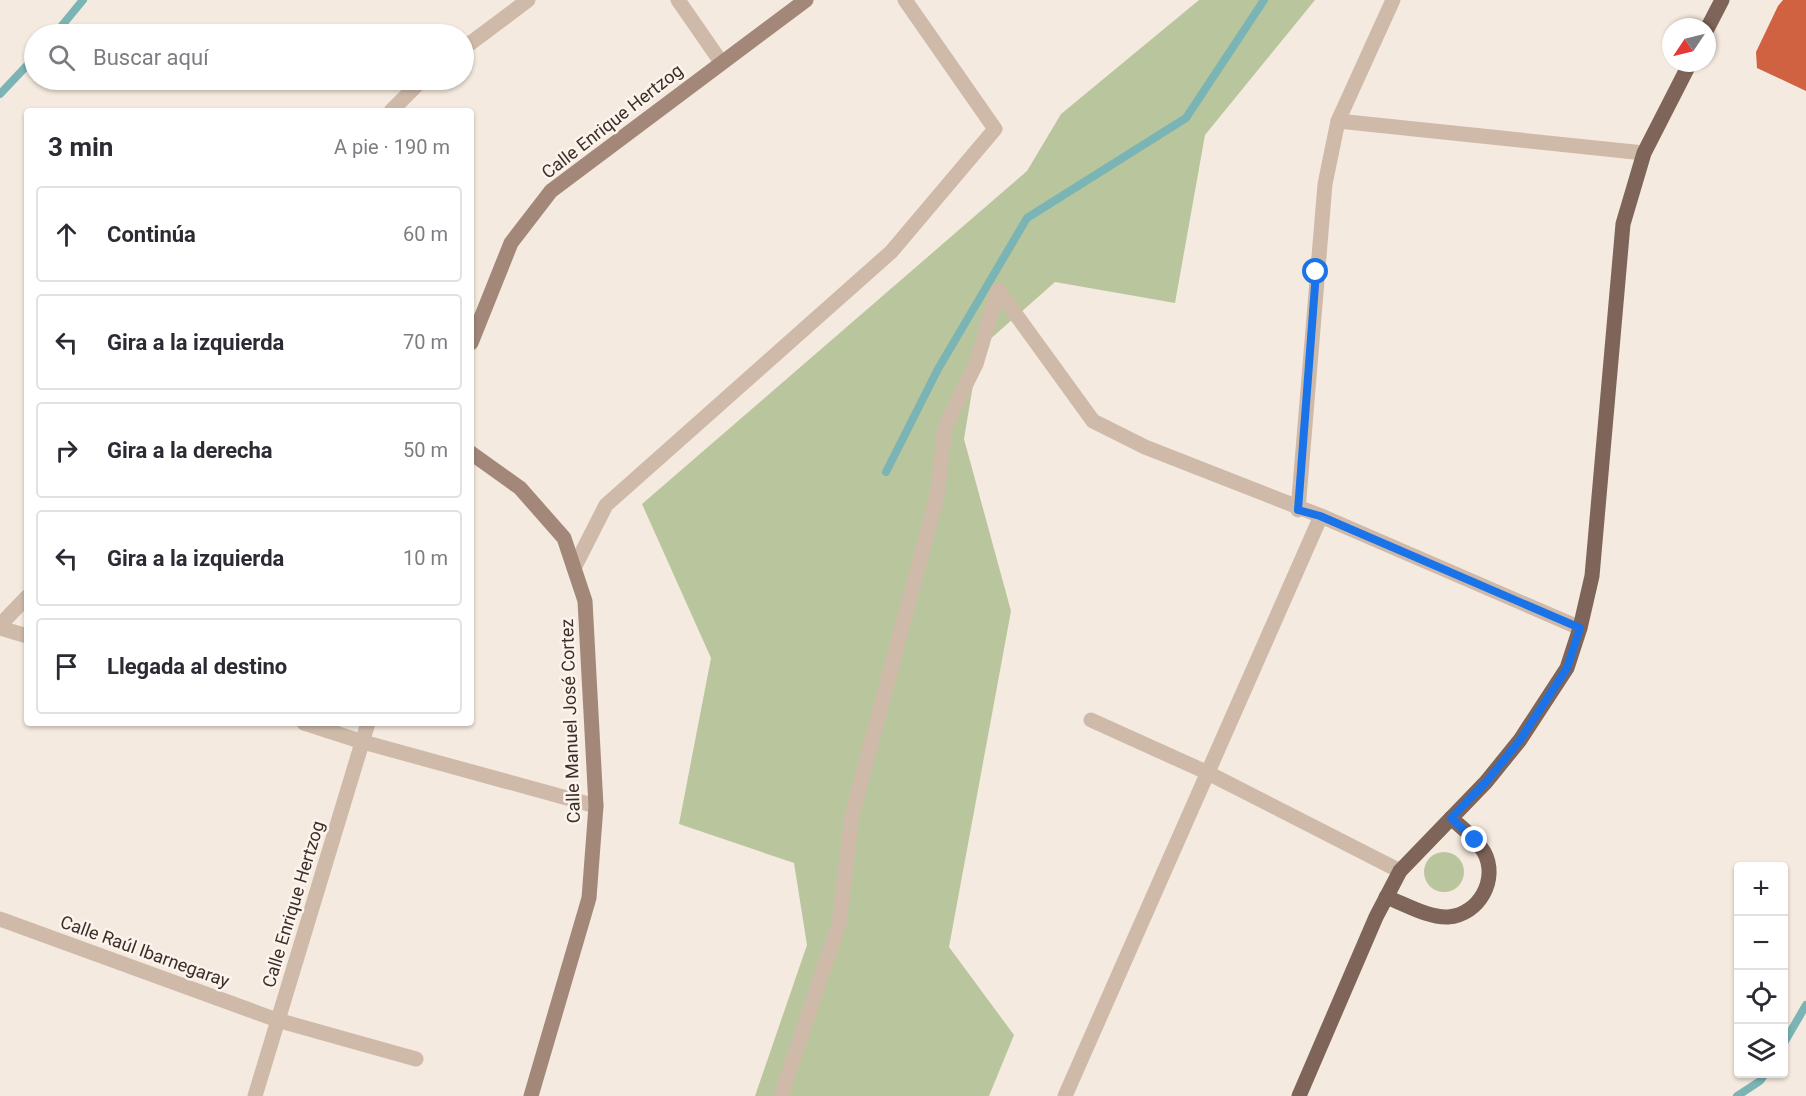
<!DOCTYPE html>
<html lang="es">
<head>
<meta charset="utf-8">
<style>
  body { margin:0; font-family:Roboto,sans-serif; background:#f7f7f7; color:#2b2b33 }
  .controls { position:absolute; right:18px; bottom:18px; display:grid; overflow:hidden; border-radius:6px; box-shadow:0 2px 4px #0004 }
  .controls button { width:54px; height:54px; display:grid; place-items:center; padding:0; border:0; border-bottom:2px solid #e1e1e2; background:#fff; color:#2b2b33; font:30px sans-serif }
  .compass { position:absolute; left:1662px; top:18px; width:54px; height:54px; border-radius:50%; background:#fff; box-shadow:0 2px 4px #0004; rotate:235deg }
  .stop { position:absolute; width:18px; height:18px; margin:-14px; border:4px solid #1a73e8; border-radius:50%; background:#fff }
  .stop.end { background:#1a73e8; border-color:#fff; box-shadow:0 2px 6px #0008 }
  .list { margin:0; padding:0; list-style:none }
  h2 { display:flex; justify-content:space-between; align-items:center; height:78px; margin:0; padding:0 24px; font-size:26px }
  h2 small { font-size:20px; font-weight:400; color:#7c7c81 }
  .list li { display:grid; grid-template-columns:39px 1fr auto; gap:18px; align-items:center; box-sizing:border-box; height:96px; margin:0 12px 12px; padding:0 12px; border:2px solid #e1e1e2; border-radius:6px }
  .list b { display:block; font-size:22px; white-space:nowrap }
  .list em { font-size:20px; font-style:normal; color:#7c7c81 }
  .icon { flex:none; width:33px; height:33px; fill:none; stroke:currentColor; stroke-width:2; stroke-linecap:round; stroke-linejoin:round }
  .map { position:relative; flex:none; width:1806px; height:1096px; overflow:hidden }
  .search { position:absolute; background:#fff; box-shadow:0 2px 4px #0004; left:24px; top:24px; width:450px; height:66px; display:flex; align-items:center; gap:15px; box-sizing:border-box; padding:0 21px; border-radius:33px; color:#7c7c81; font-size:22px }
  .panel { position:absolute; background:#fff; box-shadow:0 2px 4px #0004; left:24px; top:108px; width:450px; height:618px; border-radius:6px }
  .map>svg:first-child { display:block }
  .green { fill:#b9c69d }
  .lines { fill:none; stroke-linecap:round; stroke-linejoin:round }
  .stream { stroke:#7bb4b5; stroke-width:8 }
  .building { fill:#d06242 }
  .lane { stroke:#cfbaa9; stroke-width:15 }
  .street { stroke:#cfbaa9; stroke-width:15 }
  .secondary { stroke:#a3887a; stroke-width:15 }
  .primary { stroke:#7f6559; stroke-width:15 }
  .route { stroke:#1a73e8; stroke-width:8 }
  .labels { text-anchor:middle; dominant-baseline:central; stroke-width:5; stroke-linejoin:round; paint-order:stroke }
  .street-label { font-size:18px; fill:#3c2f2a; stroke:#fcf4ec }
</style>
</head>
<body>
<div class="map">
<svg width="1806" height="1096" viewBox="0 0 1806 1096">
  <rect width="100%" height="100%" fill="#f5eadf"/>
  <g class="green">
    <path d="M 1199,0 L 1315,0 L 1205,135 L 1175,303 L 1055,282 L 979,349 L 964,439 L 1011,611 L 949,947 L 1014,1035 L 989,1096 L 755,1096 L 807,945 L 794,863 L 679,824 L 711,658 L 642,504 L 1027,171 L 1061,114 Z"/>
    <circle cx="1444" cy="872" r="20"/>
  </g>
  <g class="lines">
    <g class="stream">
      <path d="M 55,34 L 83,0"/>
      <path d="M 0,94 L 34,58"/>
      <path d="M 886,472 L 938,369 L 1027,218 L 1186,118 L 1264,0"/>
      <path d="M 1784,1043 L 1806,1005"/>
      <path d="M 1737,1096 L 1760,1081 L 1765,1074"/>
    </g>
  </g>
  <path class="building" d="M 1783,0 L 1806,0 L 1806,91 L 1757,68 L 1756,52 L 1778,6 Z"/>
  <g class="lines">
    <path class="lane" d="M 574,568 L 606,505 L 891,252 L 995,129 L 905,0"/>
    <g class="street">
      <path d="M 678,0 L 721,62"/>
      <path d="M 464,48 L 528,0"/>
      <path d="M 391,111 L 422,80"/>
      <path d="M 1338,121 L 1644,153"/>
      <path d="M 998,290 L 1093,421 L 1145,447 L 1321,516 L 1580,628"/>
      <path d="M 1298,510 L 1325,184 L 1338,121 L 1393,0"/>
      <path d="M 0,625 L 27,597"/>
      <path d="M 0,628 L 27,636"/>
      <path d="M 1091,720 L 1206,772 L 1400,871"/>
      <path d="M 304,723 L 363,742 L 596,806"/>
      <path d="M 0,919 L 277,1020 L 416,1059"/>
      <path d="M 255,1096 L 368,723"/>
      <path d="M 781,1096 L 839,923 L 852,815 L 937,496 L 945,427 L 976,364 L 998,290"/>
      <path d="M 1065,1096 L 1321,516"/>
    </g>
    <g class="secondary">
      <path d="M 471,343 L 511,243 L 551,191 L 806,0"/>
      <path d="M 471,453 L 520,488 L 564,538 L 585,601 L 596,806 L 589,898 L 531,1096"/>
    </g>
    <g class="primary">
      <path d="M 1707,29 L 1722,0"/>
      <path d="M 1386,897 C 1405,904 1428,918 1448,917 C 1479,915 1499,879 1484,852 C 1476,838 1462,828 1451,818"/>
      <path d="M 1299,1096 L 1376,917 L 1400,871 L 1486,782 L 1520,740 L 1567,668 L 1580,628 L 1592,576 L 1623,224 L 1644,153 L 1690,63"/>
    </g>
  </g>
  <g class="lines">
    <path class="route" d="M 1316,272 L 1298,510 L 1320,516 L 1580,628 L 1567,668 L 1520,740 L 1486,782 L 1451,818 L 1475,840"/>
  </g>
  <g class="labels">
    <g class="street-label">
      <text transform="translate(612 121) rotate(-38)">Calle Enrique Hertzog</text>
      <text transform="translate(570 721) rotate(-92)">Calle Manuel José Cortez</text>
      <text transform="translate(293 904) rotate(-73)">Calle Enrique Hertzog</text>
      <text transform="translate(145 951) rotate(20)">Calle Raúl Ibarnegaray</text>
    </g>
  </g>
</svg>
<div class="controls">
<button>+</button>
<button>−</button>
<button><svg class="icon" aria-label="locate" viewBox="0 0 24 24"><circle cx="12" cy="12" r="6"/><path d="M12 2v4M12 18v4M2 12h4M18 12h4"/></svg></button>
<button><svg class="icon" aria-label="layers" viewBox="0 0 24 24"><path d="M12 4l9 5-9 5-9-5zM3 14l9 5 9-5"/></svg></button>
</div>
<svg class="compass" viewBox="-18 -18 36 36"><path d="M0-13l5 13h-10z" fill="#e53935"/><path d="M0 13l5-13h-10z" fill="#7c7c81"/></svg>
<div class="stop" style="left:1316px;top:272px"></div>
<div class="stop end" style="left:1475px;top:840px"></div>
<div class="search"><svg class="icon" aria-label="search" viewBox="0 0 24 24"><circle cx="10" cy="10" r="6"/><path d="M15 15l6 6"/></svg>Buscar aquí</div>
<section class="panel">
<h2>3 min<small>A pie · 190 m</small></h2>
<ul class="list">
<li><svg class="icon" aria-label="ahead" viewBox="0 0 24 24"><path d="M12 20V5M6 11l6-6 6 6"/></svg><div><b>Continúa</b></div><em>60 m</em></li>
<li><svg class="icon" aria-label="left" viewBox="0 0 24 24"><path d="M17 20v-9H6M10 6l-5 5 5 5"/></svg><div><b>Gira a la izquierda</b></div><em>70 m</em></li>
<li><svg class="icon" aria-label="right" viewBox="0 0 24 24"><path d="M7 20v-9h11M14 6l5 5-5 5"/></svg><div><b>Gira a la derecha</b></div><em>50 m</em></li>
<li><svg class="icon" aria-label="left" viewBox="0 0 24 24"><path d="M17 20v-9H6M10 6l-5 5 5 5"/></svg><div><b>Gira a la izquierda</b></div><em>10 m</em></li>
<li><svg class="icon" aria-label="arrive" viewBox="0 0 24 24"><path d="M6 21V4h12l-3 4 3 4H6"/></svg><div><b>Llegada al destino</b></div></li>
</ul>
</section>
</div>
</body>
</html>
